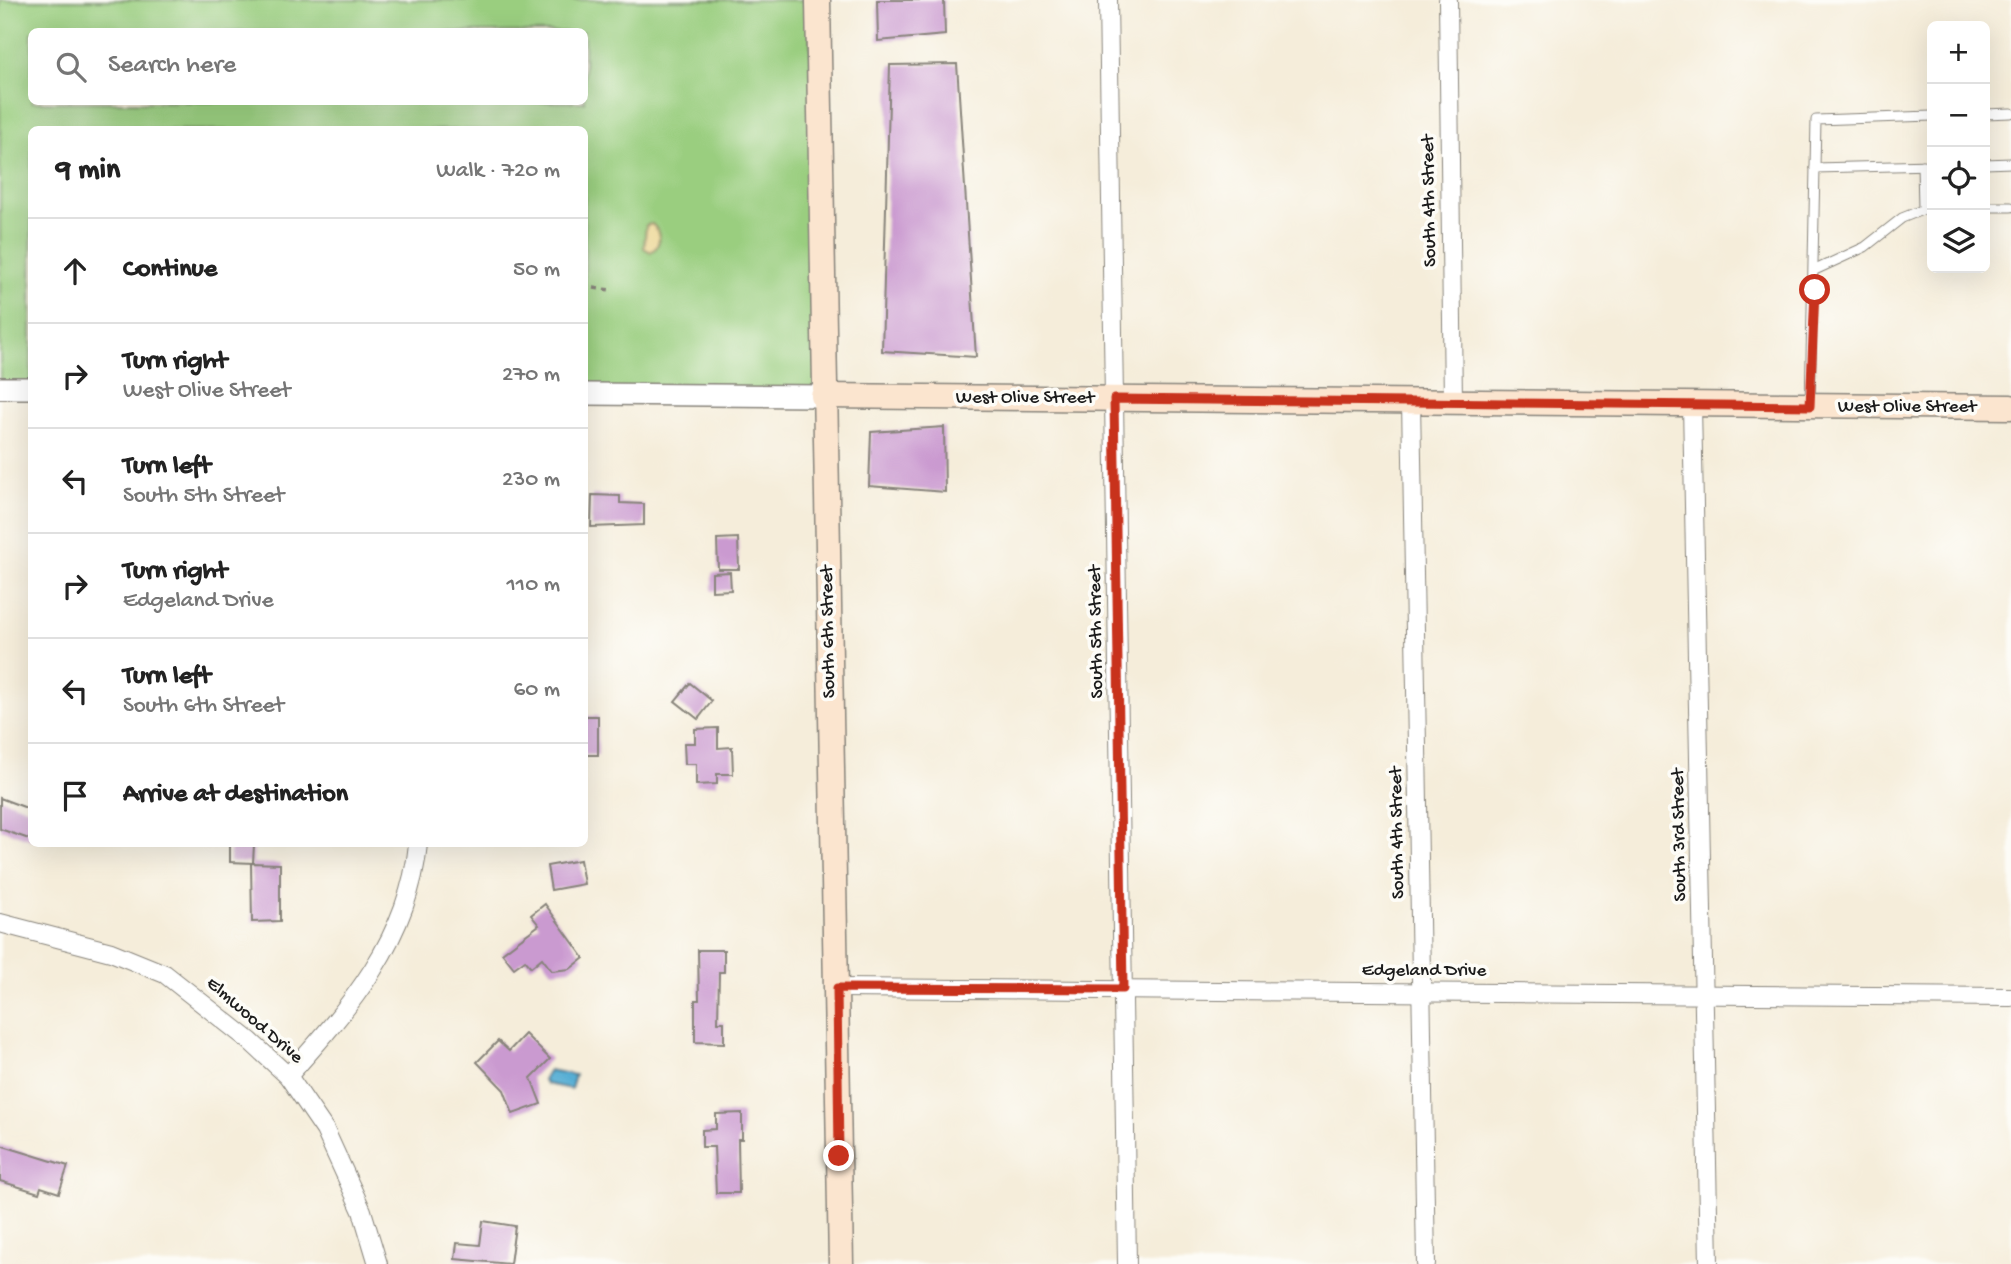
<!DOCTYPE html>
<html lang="en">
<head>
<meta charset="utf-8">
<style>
  body { margin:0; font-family:"Gochi Hand",sans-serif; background:#f2f2f2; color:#222 }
  .controls { position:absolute; right:21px; top:21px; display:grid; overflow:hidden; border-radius:10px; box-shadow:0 7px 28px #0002 }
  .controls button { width:63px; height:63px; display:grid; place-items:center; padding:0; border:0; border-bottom:2px solid #e0e0e0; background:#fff; color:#222; font:35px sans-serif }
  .stop { position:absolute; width:21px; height:21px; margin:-16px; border:5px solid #c8321e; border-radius:50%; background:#fff }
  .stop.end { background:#c8321e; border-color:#fff; box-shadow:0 2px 7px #0008 }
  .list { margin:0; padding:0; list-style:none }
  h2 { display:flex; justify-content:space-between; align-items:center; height:91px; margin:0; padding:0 28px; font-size:30px }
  h2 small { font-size:23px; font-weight:400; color:#767676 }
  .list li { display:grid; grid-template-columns:46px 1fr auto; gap:21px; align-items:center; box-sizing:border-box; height:105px; padding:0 28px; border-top:2px solid #e0e0e0 }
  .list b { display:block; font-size:26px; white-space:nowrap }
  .list p { margin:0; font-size:23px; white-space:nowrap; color:#767676 }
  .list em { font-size:23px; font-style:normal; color:#767676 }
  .icon { flex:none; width:38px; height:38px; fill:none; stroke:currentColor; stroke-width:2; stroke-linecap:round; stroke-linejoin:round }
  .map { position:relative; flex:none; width:2011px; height:1264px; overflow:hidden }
  .search { position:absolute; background:#fff; box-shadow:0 7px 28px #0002; left:28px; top:28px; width:560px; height:77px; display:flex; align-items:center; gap:18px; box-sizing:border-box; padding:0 24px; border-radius:10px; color:#767676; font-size:26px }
  .panel { position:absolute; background:#fff; box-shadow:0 7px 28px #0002; left:28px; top:126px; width:560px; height:721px; border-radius:10px }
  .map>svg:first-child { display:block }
  .green { fill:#9ace7f; stroke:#5b754e; stroke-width:2; fill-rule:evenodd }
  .sand { fill:#eeda9e; stroke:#857b5d; stroke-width:2 }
  .water { fill:#57aed4; stroke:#3a6578; stroke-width:2 }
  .building { fill:#ca9ad0 }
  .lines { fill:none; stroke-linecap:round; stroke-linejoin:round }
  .service-casing { stroke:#88847b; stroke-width:11 }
  .minor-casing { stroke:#88847b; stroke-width:20 }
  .tertiary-casing { stroke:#88847b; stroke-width:24 }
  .secondary-casing { stroke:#88847b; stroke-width:27 }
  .path { stroke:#88847b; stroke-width:3.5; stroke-dasharray:5 5; stroke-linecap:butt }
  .service { stroke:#fff; stroke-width:9 }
  .minor { stroke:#fff; stroke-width:18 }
  .tertiary { stroke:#fff; stroke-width:21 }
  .secondary { stroke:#fbe5cf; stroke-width:24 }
  .route { stroke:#c8321e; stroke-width:9 }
  .labels { text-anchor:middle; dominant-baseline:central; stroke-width:7; stroke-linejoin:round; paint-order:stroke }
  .street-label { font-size:19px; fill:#1c1c1c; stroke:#fdfcf7 }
</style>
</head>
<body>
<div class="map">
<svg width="2011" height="1264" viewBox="0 0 2011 1264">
  <rect width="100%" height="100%" fill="#fdfcf7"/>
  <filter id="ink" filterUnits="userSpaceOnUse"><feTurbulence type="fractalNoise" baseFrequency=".0143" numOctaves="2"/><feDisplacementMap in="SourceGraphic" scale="14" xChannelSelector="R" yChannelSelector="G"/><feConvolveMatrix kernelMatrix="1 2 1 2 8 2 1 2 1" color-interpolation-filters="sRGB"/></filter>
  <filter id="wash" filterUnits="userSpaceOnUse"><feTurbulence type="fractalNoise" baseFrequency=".00686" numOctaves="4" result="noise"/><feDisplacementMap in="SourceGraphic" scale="28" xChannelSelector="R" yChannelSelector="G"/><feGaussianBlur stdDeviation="1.57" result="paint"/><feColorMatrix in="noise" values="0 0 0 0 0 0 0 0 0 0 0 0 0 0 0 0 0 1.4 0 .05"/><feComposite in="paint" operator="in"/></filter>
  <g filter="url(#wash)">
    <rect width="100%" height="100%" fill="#f5edda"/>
    <path class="green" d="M 0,0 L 809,0 L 823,396 L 585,394 L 584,130 L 32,130 L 31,388 L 0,388 ZM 32,32 L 584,32 L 584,102 L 32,102 Z"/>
    <path class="sand" d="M 652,224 C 661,232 662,245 651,252 L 644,248 L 646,225 Z"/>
    <path class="water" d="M 549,1070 L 575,1075 L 571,1089 L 546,1084 L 543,1080 Z"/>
    <g id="blocks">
      <g class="building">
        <path d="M 877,0 L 944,0 L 945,35 L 878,41 Z"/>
        <path d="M 957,64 L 976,357 L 882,351 L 890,65 Z"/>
        <path d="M 944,427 L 945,492 L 869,486 L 871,432 Z"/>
        <path d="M 592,495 L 620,496 L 620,503 L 644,504 L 644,525 L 591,527 Z"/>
        <path d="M 738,538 L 739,569 L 718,569 L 717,539 Z"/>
        <path d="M 730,572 L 731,590 L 712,591 L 712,573 Z"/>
        <path d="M 690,683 L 712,701 L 698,719 L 675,701 Z"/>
        <rect x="584" y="716" width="14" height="39"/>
        <path d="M 718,728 L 718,748 L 732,747 L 733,774 L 717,774 L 717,784 L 696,785 L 696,764 L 685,764 L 684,743 L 695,743 L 695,729 Z"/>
        <path d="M 0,798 L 32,810 L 32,840 L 0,829 Z"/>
        <path d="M 230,844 L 254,844 L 253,863 L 230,862 Z"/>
        <path d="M 580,860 L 584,884 L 551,890 L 547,866 Z"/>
        <path d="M 251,863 L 280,864 L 280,921 L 252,922 Z"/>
        <path d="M 545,904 L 584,958 L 570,969 L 552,971 L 542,958 L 531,967 L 525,960 L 514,968 L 502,953 L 539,925 L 531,915 Z"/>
        <path d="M 698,950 L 724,950 L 724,972 L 719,972 L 718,1022 L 724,1022 L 724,1043 L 695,1042 L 695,1000 L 699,1000 Z"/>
        <path d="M 525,1034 L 550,1059 L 531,1078 L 541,1104 L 513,1114 L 504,1090 L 477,1062 L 498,1041 L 509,1051 Z"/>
        <path d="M 742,1113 L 742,1139 L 738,1139 L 739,1193 L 716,1193 L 714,1147 L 702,1147 L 702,1130 L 716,1129 L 716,1114 Z"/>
        <path d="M 0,1145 L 68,1166 L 59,1193 L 41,1187 L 39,1193 L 0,1181 Z"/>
        <path d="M 483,1221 L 515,1226 L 510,1264 L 455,1259 L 457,1243 L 480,1245 Z"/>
      </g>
    </g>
  </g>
  <g filter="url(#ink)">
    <use href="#blocks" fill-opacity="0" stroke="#88847b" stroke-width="2"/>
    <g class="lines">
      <defs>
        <g id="service">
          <path d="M 1985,114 L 2011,113"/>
          <path d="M 1985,164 L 2011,163"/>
          <path d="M 1922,165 L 1923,208"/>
          <path d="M 1815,168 L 1932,165"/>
          <path d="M 1985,207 L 2011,207"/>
          <path d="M 1815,270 L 1865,247 L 1902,218 L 1932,206"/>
          <path d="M 1810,405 L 1816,120 L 1932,116"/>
        </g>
        <g id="minor">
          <path d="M 1108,0 L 1127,1264"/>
          <path d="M 1448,0 L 1453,402"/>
          <path d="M 1411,401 L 1426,1264"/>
          <path d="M 1692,405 L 1709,1264"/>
          <path d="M 0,923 L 111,952 L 165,974 L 250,1041 L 288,1076 L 325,1130 L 362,1211 L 378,1264"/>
          <path d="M 837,988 L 2011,997"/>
          <path d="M 288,1076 C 349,1008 409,939 418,844"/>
        </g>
        <g id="tertiary">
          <path d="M 0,388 L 32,388"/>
          <path d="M 584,394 L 823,396"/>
        </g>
        <g id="secondary">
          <path d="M 818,0 L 841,1264"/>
          <path d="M 823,396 L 2011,407"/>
        </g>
      </defs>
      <use href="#service" class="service-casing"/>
      <use href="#minor" class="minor-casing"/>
      <use href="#tertiary" class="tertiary-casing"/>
      <use href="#secondary" class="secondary-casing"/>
      <path class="path" d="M 584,287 L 611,290"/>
      <use href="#service" class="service"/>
      <use href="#minor" class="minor"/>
      <use href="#tertiary" class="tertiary"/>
      <use href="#secondary" class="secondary"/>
    </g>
  </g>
  <g class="lines" filter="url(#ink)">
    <path class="route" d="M 839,1156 L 837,988 L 1123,989 L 1114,399 L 1810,406 L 1815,290"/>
  </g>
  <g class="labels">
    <g class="street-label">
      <text transform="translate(1430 201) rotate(-91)">South 4th Street</text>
      <text x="1025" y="398">West Olive Street</text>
      <text x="1907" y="407">West Olive Street</text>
      <text transform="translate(829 632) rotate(-91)">South 6th Street</text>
      <text transform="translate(1097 632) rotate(-91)">South 5th Street</text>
      <text transform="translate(1398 833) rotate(-91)">South 4th Street</text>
      <text transform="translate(1680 835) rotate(-91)">South 3rd Street</text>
      <text x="1424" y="971">Edgeland Drive</text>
      <text transform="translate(254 1021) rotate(41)">Elmwood Drive</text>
    </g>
  </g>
</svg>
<div class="controls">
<button>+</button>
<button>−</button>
<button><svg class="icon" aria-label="locate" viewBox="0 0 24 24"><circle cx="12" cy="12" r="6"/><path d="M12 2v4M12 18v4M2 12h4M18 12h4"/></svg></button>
<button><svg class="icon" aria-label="layers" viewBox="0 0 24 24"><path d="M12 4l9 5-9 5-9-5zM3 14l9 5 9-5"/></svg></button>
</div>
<div class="stop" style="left:1815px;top:290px"></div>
<div class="stop end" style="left:839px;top:1156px"></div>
<div class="search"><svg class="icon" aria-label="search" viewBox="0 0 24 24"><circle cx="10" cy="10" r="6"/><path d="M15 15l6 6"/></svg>Search here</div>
<section class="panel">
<h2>9 min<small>Walk · 720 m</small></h2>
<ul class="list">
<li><svg class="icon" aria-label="ahead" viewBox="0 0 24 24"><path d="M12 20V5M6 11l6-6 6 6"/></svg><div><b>Continue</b></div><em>50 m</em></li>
<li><svg class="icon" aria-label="right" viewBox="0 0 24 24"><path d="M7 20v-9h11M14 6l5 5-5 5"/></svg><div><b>Turn right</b><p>West Olive Street</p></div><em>270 m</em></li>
<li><svg class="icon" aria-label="left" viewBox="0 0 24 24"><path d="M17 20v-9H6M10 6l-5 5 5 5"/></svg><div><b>Turn left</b><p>South 5th Street</p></div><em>230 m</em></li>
<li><svg class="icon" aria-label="right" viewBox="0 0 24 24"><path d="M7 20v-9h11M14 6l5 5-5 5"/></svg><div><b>Turn right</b><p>Edgeland Drive</p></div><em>110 m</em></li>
<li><svg class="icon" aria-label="left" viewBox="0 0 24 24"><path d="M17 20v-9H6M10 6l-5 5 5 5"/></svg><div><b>Turn left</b><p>South 6th Street</p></div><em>60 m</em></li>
<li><svg class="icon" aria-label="arrive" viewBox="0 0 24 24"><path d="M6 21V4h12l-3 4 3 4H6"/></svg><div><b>Arrive at destination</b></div></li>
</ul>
</section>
</div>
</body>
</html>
